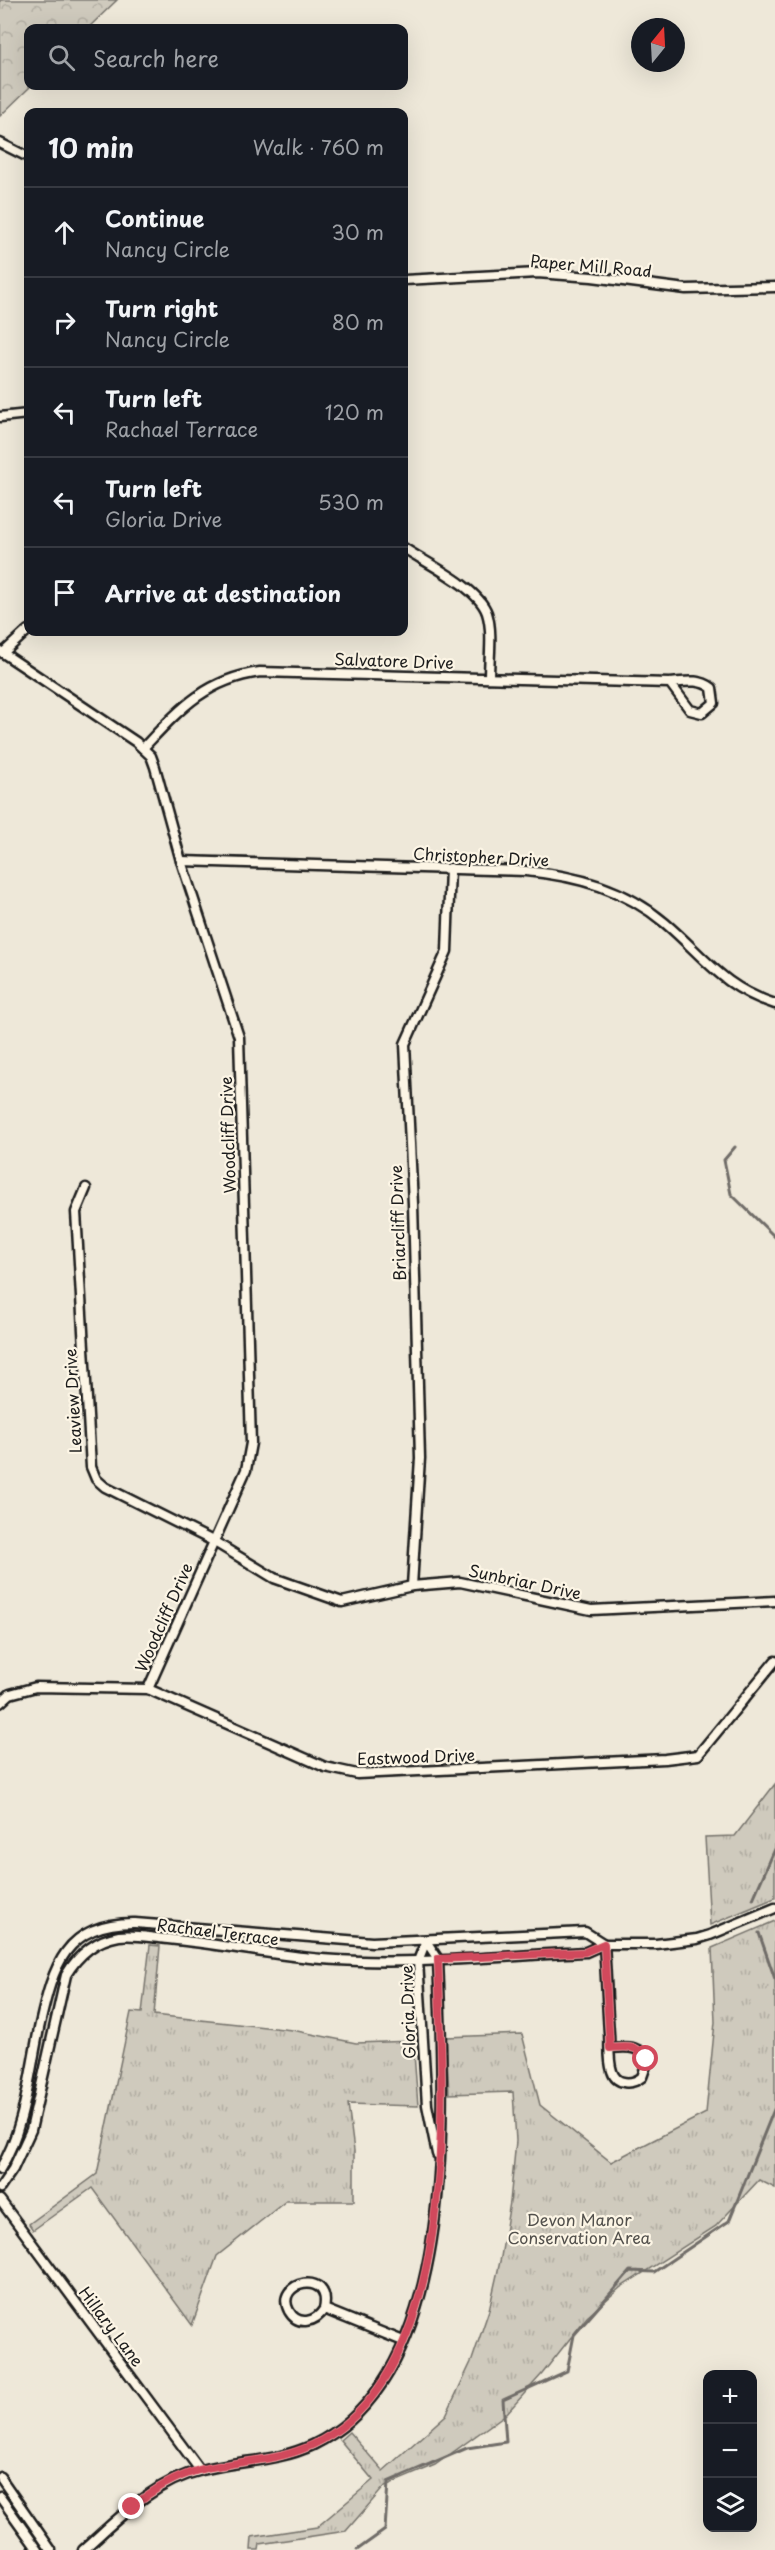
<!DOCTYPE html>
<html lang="en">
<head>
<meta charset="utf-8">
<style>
  body { margin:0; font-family:"Playpen Sans",sans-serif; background:#20242c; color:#f1f3f6 }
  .controls { position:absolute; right:18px; bottom:18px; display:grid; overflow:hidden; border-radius:12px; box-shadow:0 6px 24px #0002 }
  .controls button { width:54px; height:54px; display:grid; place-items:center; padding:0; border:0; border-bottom:2px solid #363941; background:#171b24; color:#f1f3f6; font:30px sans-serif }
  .compass { position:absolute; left:631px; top:18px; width:54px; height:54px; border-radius:50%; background:#171b24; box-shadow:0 6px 24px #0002; rotate:18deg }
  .stop { position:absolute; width:18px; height:18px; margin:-14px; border:4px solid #d1495b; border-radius:50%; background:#fff }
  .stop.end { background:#d1495b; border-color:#fff; box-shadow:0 2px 6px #0008 }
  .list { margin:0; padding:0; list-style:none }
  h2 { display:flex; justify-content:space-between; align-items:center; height:78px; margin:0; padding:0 24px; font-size:26px }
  h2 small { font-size:20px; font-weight:400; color:#9ea1a6 }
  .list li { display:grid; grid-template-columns:39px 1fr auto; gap:18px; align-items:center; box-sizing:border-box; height:90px; padding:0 24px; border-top:2px solid #363941 }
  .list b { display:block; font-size:22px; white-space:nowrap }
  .list p { margin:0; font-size:20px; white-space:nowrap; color:#9ea1a6 }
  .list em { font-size:20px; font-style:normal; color:#9ea1a6 }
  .icon { flex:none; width:33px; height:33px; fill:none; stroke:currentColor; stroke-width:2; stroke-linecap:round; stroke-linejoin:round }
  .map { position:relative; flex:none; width:775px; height:2550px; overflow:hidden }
  .search { position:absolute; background:#171b24; box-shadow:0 6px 24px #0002; left:24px; top:24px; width:384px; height:66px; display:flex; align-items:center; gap:15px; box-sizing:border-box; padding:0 21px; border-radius:12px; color:#9ea1a6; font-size:22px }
  .panel { position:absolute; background:#171b24; box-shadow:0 6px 24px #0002; left:24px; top:108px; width:384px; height:528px; border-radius:12px }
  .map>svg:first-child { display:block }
  .grass { fill:url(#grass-tufts); stroke:#76736c; stroke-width:1.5 }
  .forest { fill:url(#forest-crowns); stroke:#76736c; stroke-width:1.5 }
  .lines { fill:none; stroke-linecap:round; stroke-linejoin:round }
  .stream { stroke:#6f6c67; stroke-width:3 }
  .minor-casing { stroke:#1c1c1c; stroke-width:13 }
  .minor { stroke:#fcf5e5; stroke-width:8 }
  .route { stroke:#d1495b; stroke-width:8 }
  .labels { text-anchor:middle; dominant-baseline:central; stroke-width:4.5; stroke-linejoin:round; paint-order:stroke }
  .street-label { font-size:16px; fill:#1c1c1c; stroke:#fcf5e5 }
  .park-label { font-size:16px; fill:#52504c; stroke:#fcf5e5 }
</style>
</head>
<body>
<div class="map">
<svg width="775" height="2550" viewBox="0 0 775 2550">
  <defs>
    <pattern id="grass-tufts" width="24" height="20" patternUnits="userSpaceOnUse" patternTransform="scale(1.5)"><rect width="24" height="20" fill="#cfcabd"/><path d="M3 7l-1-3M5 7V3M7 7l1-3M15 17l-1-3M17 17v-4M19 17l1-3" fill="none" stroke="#b1ada2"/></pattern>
    <pattern id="forest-crowns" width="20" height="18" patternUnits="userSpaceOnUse" patternTransform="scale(1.5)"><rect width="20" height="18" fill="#cfcabd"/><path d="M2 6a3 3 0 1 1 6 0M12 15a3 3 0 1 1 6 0" fill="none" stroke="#b1ada2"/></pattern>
  </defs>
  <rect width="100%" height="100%" fill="#eee8d9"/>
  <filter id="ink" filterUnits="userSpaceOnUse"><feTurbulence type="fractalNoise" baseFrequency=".0167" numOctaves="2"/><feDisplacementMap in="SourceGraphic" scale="12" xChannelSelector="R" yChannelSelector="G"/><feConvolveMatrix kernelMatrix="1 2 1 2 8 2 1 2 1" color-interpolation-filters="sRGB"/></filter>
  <g filter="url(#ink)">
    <g class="grass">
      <path d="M 775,1784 L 775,1898 L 710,1925 L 705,1837 L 735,1836 Z"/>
      <path d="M 775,1921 L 775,2188 L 759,2180 L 716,2226 L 621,2287 L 587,2317 L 542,2374 L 506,2414 L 435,2465 L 385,2486 L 346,2531 L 260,2544 L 259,2550 L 251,2550 L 252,2537 L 317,2527 L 373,2480 L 340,2440 L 349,2432 L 383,2471 L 446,2415 L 472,2360 L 489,2310 L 501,2257 L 510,2202 L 516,2141 L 513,2092 L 449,2094 L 446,2037 L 522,2034 L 540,2105 L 611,2162 L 706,2113 L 715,2022 L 712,1948 Z"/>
      <path d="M 150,1945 L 160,1946 L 154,2015 L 292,2030 L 356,2043 L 413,2041 L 418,2106 L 348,2104 L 354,2151 L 354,2201 L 286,2201 L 217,2256 L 192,2325 L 92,2188 L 33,2230 L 29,2224 L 97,2174 L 131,2012 L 142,2013 Z"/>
    </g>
    <path class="forest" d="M 0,0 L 117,0 L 88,28 L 28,28 L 28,86 L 31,86 L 0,116 Z"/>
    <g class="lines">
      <g class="stream">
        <path d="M 735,1147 L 724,1160 L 731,1194 L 775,1237"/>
        <path d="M 753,1899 L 775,1849"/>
        <path d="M 759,1933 L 775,1979"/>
        <path d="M 357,2550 L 385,2530 L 388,2482 L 467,2448 L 506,2442 L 503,2400 L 567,2371 L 574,2335 L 630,2271 L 654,2272 L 729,2221 L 775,2107"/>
      </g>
      <defs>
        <g id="minor">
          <path d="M 0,143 L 28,157"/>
          <path d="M 404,280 L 537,273 L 592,277 L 686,289 L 775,287"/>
          <path d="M 0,417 L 28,414"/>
          <path d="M 404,548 C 426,563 478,587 487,613 C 493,632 489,657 489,678"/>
          <path d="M 0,651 L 136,742 L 151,756 L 155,767 L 181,861 L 239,1037 L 251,1443 L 246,1470 L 148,1689"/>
          <path d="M 3,653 L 28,630"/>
          <path d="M 143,748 C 180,709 205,680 260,672 L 670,683 C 684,682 699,678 712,688 L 714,703 L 702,713 L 690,710 L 670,683"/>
          <path d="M 181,861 L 526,871 C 578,876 625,889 665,923 C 705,957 722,987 775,1004"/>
          <path d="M 86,1188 L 76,1212 L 91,1467 L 96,1479 L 105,1487 L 213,1541 L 274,1578 L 342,1602 L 412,1586 L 460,1582 L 591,1610 L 775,1601"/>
          <path d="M 412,1586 L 420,1458 L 413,1204 L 405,1044 L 447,951 L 450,868"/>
          <path d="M 0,1703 L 10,1694 L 36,1687 L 148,1689 L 325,1767 L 357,1774 L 665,1759 L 698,1755 L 775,1661"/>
          <path d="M 426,1941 L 418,1961 L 427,2105 L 437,2154"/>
          <path d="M 604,1944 C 606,1974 607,2003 609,2033 C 610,2045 608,2060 612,2071 C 616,2085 632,2085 642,2077 L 647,2063 C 642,2044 626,2047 610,2048"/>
          <path d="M 0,2169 C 25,2130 30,2069 40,2024 C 53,1967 65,1922 135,1923 L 372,1942 L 585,1932 L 604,1944"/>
          <path d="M 0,2188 L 13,2169 L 31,2130 L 66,1975 C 78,1955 95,1940 119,1936 C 135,1934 152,1938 168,1939 C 220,1944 271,1955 322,1959 C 409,1966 498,1956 586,1952 L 604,1944 L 656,1944 L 697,1939 L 710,1935 L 775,1908"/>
          <path d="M 0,2200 L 200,2470"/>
          <path d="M 324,2309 C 316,2322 298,2327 289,2311 C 273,2281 333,2269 324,2309 L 403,2341"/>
          <path d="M 0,2477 L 51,2550"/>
          <path d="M 0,2497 L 38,2550"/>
          <path d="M 83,2550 C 119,2518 154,2481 202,2470 C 240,2460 277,2462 313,2445 C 463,2373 443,2098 438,1959 L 426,1941"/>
        </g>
      </defs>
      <use href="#minor" class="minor-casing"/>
      <use href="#minor" class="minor"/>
    </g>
  </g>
  <g class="lines" filter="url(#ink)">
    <path class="route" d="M 132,2507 C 151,2491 174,2477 199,2470 C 242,2459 281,2463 322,2440 C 461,2363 443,2095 438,1959 L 585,1952 L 604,1944 L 610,2048 C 625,2047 638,2044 646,2059"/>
  </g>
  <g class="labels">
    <g class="street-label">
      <text transform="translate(591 265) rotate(5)">Paper Mill Road</text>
      <text transform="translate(394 660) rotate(2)">Salvatore Drive</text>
      <text transform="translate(481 856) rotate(3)">Christopher Drive</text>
      <text transform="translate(227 1135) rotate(-92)">Woodcliff Drive</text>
      <text transform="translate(397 1223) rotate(-92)">Briarcliff Drive</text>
      <text transform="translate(72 1401) rotate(-93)">Leaview Drive</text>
      <text transform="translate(525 1581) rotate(12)">Sunbriar Drive</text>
      <text transform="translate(163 1617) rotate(-66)">Woodcliff Drive</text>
      <text transform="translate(416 1756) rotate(-2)">Eastwood Drive</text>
      <text transform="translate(218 1931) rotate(7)">Rachael Terrace</text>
      <text transform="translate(407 2012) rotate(-92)">Gloria Drive</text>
      <text transform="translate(112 2326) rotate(53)">Hillary Lane</text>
    </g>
    <g class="park-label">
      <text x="579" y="2219">Devon Manor<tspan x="579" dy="18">Conservation Area</tspan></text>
    </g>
  </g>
</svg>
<div class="controls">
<button>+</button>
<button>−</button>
<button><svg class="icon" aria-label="layers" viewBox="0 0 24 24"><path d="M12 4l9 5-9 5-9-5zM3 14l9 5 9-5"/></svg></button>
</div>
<svg class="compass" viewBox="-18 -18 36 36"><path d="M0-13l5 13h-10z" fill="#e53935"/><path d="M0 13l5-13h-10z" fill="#9ea1a6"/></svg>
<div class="stop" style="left:646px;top:2059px"></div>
<div class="stop end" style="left:132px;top:2507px"></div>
<div class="search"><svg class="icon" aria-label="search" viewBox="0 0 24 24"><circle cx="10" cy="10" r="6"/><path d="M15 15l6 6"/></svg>Search here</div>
<section class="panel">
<h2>10 min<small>Walk · 760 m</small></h2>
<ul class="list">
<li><svg class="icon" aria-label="ahead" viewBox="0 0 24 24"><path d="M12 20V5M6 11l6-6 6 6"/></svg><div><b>Continue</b><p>Nancy Circle</p></div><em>30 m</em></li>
<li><svg class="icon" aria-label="right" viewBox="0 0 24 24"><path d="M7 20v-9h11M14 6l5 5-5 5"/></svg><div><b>Turn right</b><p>Nancy Circle</p></div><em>80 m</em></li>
<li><svg class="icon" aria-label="left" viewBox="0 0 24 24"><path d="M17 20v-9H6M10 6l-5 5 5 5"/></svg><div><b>Turn left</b><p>Rachael Terrace</p></div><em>120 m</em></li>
<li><svg class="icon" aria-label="left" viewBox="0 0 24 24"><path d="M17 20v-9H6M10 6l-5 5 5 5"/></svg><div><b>Turn left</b><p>Gloria Drive</p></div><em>530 m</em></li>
<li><svg class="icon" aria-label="arrive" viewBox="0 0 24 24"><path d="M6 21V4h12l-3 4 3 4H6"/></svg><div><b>Arrive at destination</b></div></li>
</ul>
</section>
</div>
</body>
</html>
